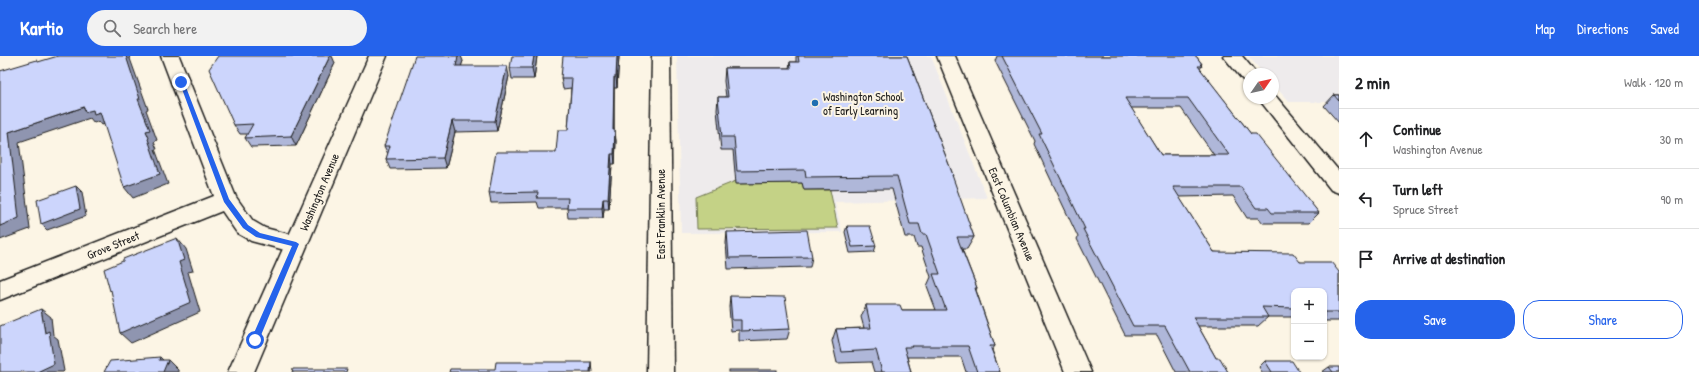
<!DOCTYPE html>
<html lang="en">
<head>
<meta charset="utf-8">
<style>
  body { margin:0; font-family:"Patrick Hand",sans-serif; background:#f2f2f2; color:#202124 }
  .controls { position:absolute; right:12px; bottom:12px; display:grid; overflow:hidden; border-radius:8px; box-shadow:0 1px 3px #0004 }
  .controls button { width:36px; height:36px; display:grid; place-items:center; padding:0; border:0; border-bottom:1px solid #e0e0e0; background:#fff; color:#202124; font:20px sans-serif }
  .compass { position:absolute; left:1243px; top:12px; width:36px; height:36px; border-radius:50%; background:#fff; box-shadow:0 1px 3px #0004; rotate:56deg }
  .stop { position:absolute; width:12px; height:12px; margin:-9px; border:3px solid #2563eb; border-radius:50%; background:#fff }
  .stop.end { background:#2563eb; border-color:#fff; box-shadow:0 1px 4px #0008 }
  .list { margin:0; padding:0; list-style:none }
  h2 { display:flex; justify-content:space-between; align-items:center; height:52px; margin:0; padding:0 16px; font-size:17px }
  h2 small { font-size:13px; font-weight:400; color:#757577 }
  .list li { display:grid; grid-template-columns:26px 1fr auto; gap:12px; align-items:center; box-sizing:border-box; height:60px; padding:0 16px; border-top:1px solid #e0e0e0 }
  .list b { display:block; font-size:15px; white-space:nowrap }
  .list p { margin:0; font-size:13px; white-space:nowrap; color:#757577 }
  .list em { font-size:13px; font-style:normal; color:#757577 }
  .actions { display:flex; gap:8px; padding:12px 16px }
  .actions a { flex:1; padding:9px 0; border:1px solid #2563eb; border-radius:16px; text-align:center; font-size:14px; color:#2563eb }
  .actions .main { background:#2563eb; color:#fff }
  .icon { flex:none; width:22px; height:22px; fill:none; stroke:currentColor; stroke-width:2; stroke-linecap:round; stroke-linejoin:round }
  .map { position:relative; flex:none; width:1339px; height:316px; overflow:hidden }
  header { display:flex; align-items:center; gap:24px; box-sizing:border-box; height:56px; padding:0 20px; background:#2563eb; color:#fff }
  header strong { font-size:19px }
  nav { display:flex; gap:22px; margin-inline-start:auto; font-size:14px }
  .search { width:280px; height:36px; background:#f2f2f2; display:flex; align-items:center; gap:10px; box-sizing:border-box; padding:0 14px; border-radius:22px; color:#757577; font-size:15px }
  main { display:flex }
  aside { flex:1; background:#fff }
  .map>svg:first-child { display:block }
  .built { fill:#eeebec }
  .green { fill:#c4d286; stroke:#707751 }
  .lines { fill:none; stroke-linecap:round; stroke-linejoin:round }
  .street-casing { stroke:#1c1c1c; stroke-width:3 }
  .secondary-casing { stroke:#1c1c1c; stroke-width:3 }
  .street { fill:#fcf5e5; fill-rule:evenodd }
  .secondary { fill:#fcf5e5; fill-rule:evenodd }
  .wall { fill:#afb7d9; stroke:#1c1c1c; fill-rule:evenodd }
  .shaded-wall { fill:#8f95b0; stroke:#1c1c1c }
  .building { fill:#ccd5fc; stroke:#1c1c1c; fill-rule:evenodd }
  .route { fill:#2563eb }
  .poi-dot { fill:#1f6fb2; stroke:#fcf5e5; stroke-width:1.5 }
  .labels { text-anchor:middle; dominant-baseline:central; stroke-width:4; stroke-linejoin:round; paint-order:stroke }
  .poi-label { font-size:12px; fill:#1c1c1c; stroke:#fcf5e5; text-anchor:start }
  .street-label { font-size:12px; fill:#1c1c1c; stroke:#fcf5e5 }
</style>
</head>
<body>
<header>
<strong>Kartio</strong>
<div class="search"><svg class="icon" aria-label="search" viewBox="0 0 24 24"><circle cx="10" cy="10" r="6"/><path d="M15 15l6 6"/></svg>Search here</div>
<nav><a>Map</a><a>Directions</a><a>Saved</a></nav>
</header>
<main>
<div class="map">
<svg width="1339" height="316" viewBox="0 0 1339 316">
  <rect width="100%" height="100%" fill="#fcf5e5"/>
  <filter id="ink" filterUnits="userSpaceOnUse"><feTurbulence type="fractalNoise" baseFrequency=".025" numOctaves="2"/><feDisplacementMap in="SourceGraphic" scale="8" xChannelSelector="R" yChannelSelector="G"/><feConvolveMatrix kernelMatrix="1 2 1 2 8 2 1 2 1" color-interpolation-filters="sRGB"/></filter>
  <g filter="url(#ink)">
    <g class="built">
      <path d="M 677,0 L 931,0 L 987,142 L 835,146 L 842,176 L 681,177 Z"/>
      <path d="M 1248,0 L 1339,0 L 1339,46 L 1289,46 L 1273,28 L 1273,18 L 1264,18 Z"/>
    </g>
    <path class="green" d="M 736,125 L 737,128 L 802,127 L 804,134 L 830,134 L 838,172 L 697,173 L 696,141 Z"/>
    <g class="lines">
      <defs>
        <g id="street">
          <path d="M 161,0 L 179,0 L 236,141 L 253,165 L 265,172 L 304,182 L 307,188 L 304,194 L 296,197 L 251,185 L 237,177 L 222,155 L 0,244 L 0,224 L 214,140 Z"/>
          <path d="M 652,0 L 670,0 L 673,316 L 647,316 Z"/>
          <path d="M 1223,0 L 1242,0 L 1257,18 L 1249,18 L 1249,26 L 1243,24 Z"/>
          <path d="M 1273,37 L 1339,115 L 1339,137 L 1331,134 L 1258,42 L 1273,42 Z"/>
        </g>
        <g id="secondary">
          <path d="M 369,0 L 387,0 L 254,316 L 228,316 Z"/>
          <path d="M 937,0 L 955,0 L 1091,316 L 1065,316 Z"/>
        </g>
      </defs>
      <use href="#street" class="street-casing"/>
      <use href="#secondary" class="secondary-casing"/>
      <use href="#street" class="street"/>
      <use href="#secondary" class="secondary"/>
    </g>
    <g class="wall">
      <path d="M 537,0 L 534,23 L 512,23 L 510,12 Z"/>
      <path d="M 619,0 L 617,32 L 614,32 L 614,74 L 616,85 L 615,108 L 612,108 L 609,153 L 604,153 L 603,162 L 568,162 L 567,152 L 539,152 L 537,146 L 491,147 L 489,137 L 556,96 L 568,74 L 571,32 L 563,33 L 561,22 Z"/>
      <path d="M 796,0 L 907,0 L 953,119 L 952,121 L 974,181 L 967,193 L 962,193 L 977,232 L 976,234 L 995,290 L 992,294 L 1000,316 L 966,316 L 961,301 L 907,301 L 911,316 L 874,316 L 871,306 L 837,307 L 832,285 L 836,273 L 864,272 L 861,261 L 866,249 L 902,254 L 936,254 L 927,230 L 931,221 L 921,191 L 917,191 L 914,181 L 905,181 L 892,133 L 804,134 L 802,127 L 736,128 L 733,94 L 721,94 L 717,54 L 718,41 L 726,41 L 724,25 L 725,12 L 789,12 L 790,6 L 796,6 Z"/>
      <path d="M 997,0 L 1196,0 L 1202,8 L 1201,9 L 1202,10 L 1200,13 L 1251,78 L 1319,157 L 1309,167 L 1263,167 L 1259,162 L 1247,162 L 1233,140 L 1179,141 L 1214,196 L 1300,206 L 1339,216 L 1339,265 L 1324,265 L 1324,235 L 1294,235 L 1294,261 L 1268,261 L 1258,270 L 1198,270 L 1216,302 L 1228,316 L 1176,316 L 1157,279 L 1125,279 L 1077,183 L 1078,181 L 1034,88 L 1035,85 L 995,5 ZM 1131,52 L 1181,52 L 1214,99 L 1161,99 Z"/>
      <path d="M 463,5 L 461,10 L 509,20 L 497,75 L 455,76 L 446,112 L 390,113 L 386,103 L 388,98 L 384,90 Z"/>
      <path d="M 335,7 L 296,90 L 251,91 L 245,82 L 248,78 L 240,78 L 234,69 Z"/>
      <path d="M 1334,39 L 1339,39 L 1339,67 L 1324,50 Z"/>
      <path d="M 847,170 L 876,190 L 874,196 L 850,197 L 845,176 Z"/>
      <path d="M 727,176 L 812,201 L 810,211 L 728,213 L 726,187 Z"/>
      <path d="M 730,240 L 790,273 L 787,283 L 739,285 L 739,274 L 731,275 L 729,251 Z"/>
      <path d="M 1265,305 L 1299,316 L 1262,316 L 1259,311 Z"/>
      <path d="M 1329,311 L 1339,316 L 1322,316 Z"/>
    </g>
    <g class="shaded-wall">
      <path d="M 126,0 L 129,0 L 148,53 L 146,54 L 157,84 L 154,86 L 157,93 L 155,93 L 168,128 L 133,142 L 124,131 L 148,83 L 146,75 Z"/>
      <path d="M 330,0 L 332,0 L 335,7 L 296,90 L 291,80 Z"/>
      <path d="M 458,0 L 461,0 L 463,5 L 458,20 L 456,10 Z"/>
      <path d="M 534,0 L 537,0 L 534,23 L 532,12 Z"/>
      <path d="M 617,0 L 619,0 L 617,32 L 616,21 Z"/>
      <path d="M 507,10 L 509,20 L 497,75 L 495,65 Z"/>
      <path d="M 614,21 L 614,85 L 613,74 Z"/>
      <path d="M 84,51 L 100,56 L 108,67 L 102,69 L 99,65 L 94,67 L 90,62 L 19,86 L 30,173 L 0,184 L 0,170 L 9,76 Z"/>
      <path d="M 452,65 L 455,76 L 446,112 L 443,102 Z"/>
      <path d="M 615,74 L 616,85 L 615,108 L 614,98 Z"/>
      <path d="M 611,98 L 612,108 L 609,153 L 608,143 Z"/>
      <path d="M 76,130 L 82,136 L 86,160 L 47,174 L 41,168 Z"/>
      <path d="M 603,143 L 604,153 L 603,162 L 602,152 Z"/>
      <path d="M 177,182 L 186,193 L 193,215 L 188,216 L 200,256 L 131,287 L 120,277 L 179,206 Z"/>
      <path d="M 41,253 L 51,261 L 53,279 L 58,283 L 64,315 L 63,316 L 37,316 L 45,277 Z"/>
      <path d="M 160,301 L 167,308 L 168,304 L 178,314 L 178,316 L 163,316 L 159,304 Z"/>
      <path d="M 591,306 L 592,316 L 590,316 Z"/>
    </g>
    <g class="building">
      <path d="M 58,0 L 126,0 L 140,43 L 138,43 L 150,74 L 146,75 L 149,82 L 148,83 L 160,118 L 124,131 L 100,56 L 94,58 L 93,54 L 85,56 L 84,51 L 9,76 L 19,162 L 0,170 L 0,15 L 37,4 L 38,6 Z"/>
      <path d="M 218,0 L 330,0 L 291,80 L 245,82 L 253,68 L 234,69 L 209,13 Z"/>
      <path d="M 415,0 L 458,0 L 456,10 L 507,10 L 495,65 L 452,65 L 443,102 L 386,103 L 390,90 L 384,90 Z"/>
      <path d="M 512,0 L 534,0 L 532,12 L 510,12 Z"/>
      <path d="M 563,0 L 617,0 L 616,21 L 614,21 L 613,74 L 615,74 L 614,98 L 611,98 L 608,143 L 603,143 L 602,152 L 567,152 L 568,142 L 537,142 L 538,136 L 489,137 L 496,96 L 556,96 L 558,74 L 568,74 L 572,22 L 561,22 Z"/>
      <path d="M 798,0 L 907,0 L 953,119 L 952,119 L 974,181 L 957,181 L 977,232 L 975,232 L 995,290 L 990,290 L 1000,316 L 977,316 L 968,290 L 911,290 L 912,291 L 904,291 L 911,316 L 882,316 L 876,294 L 841,296 L 836,273 L 871,272 L 866,249 L 900,249 L 902,254 L 946,254 L 933,218 L 940,218 L 926,178 L 922,178 L 919,168 L 910,168 L 897,120 L 806,121 L 805,114 L 737,115 L 734,81 L 722,81 L 718,41 L 728,41 L 725,12 L 791,12 L 790,6 L 799,6 Z"/>
      <path d="M 1002,0 L 1196,0 L 1202,8 L 1200,8 L 1202,10 L 1198,10 L 1251,78 L 1256,78 L 1319,157 L 1272,157 L 1268,152 L 1256,152 L 1241,131 L 1173,131 L 1214,196 L 1293,197 L 1300,206 L 1331,206 L 1339,216 L 1339,256 L 1324,256 L 1324,235 L 1294,235 L 1294,252 L 1262,251 L 1268,261 L 1193,261 L 1216,302 L 1220,302 L 1228,316 L 1190,316 L 1165,270 L 1133,270 L 1083,173 L 1085,173 L 1039,78 L 1042,78 ZM 1125,42 L 1188,42 L 1229,99 L 1161,99 Z"/>
      <path d="M 1334,39 L 1339,39 L 1339,45 Z"/>
      <path d="M 76,130 L 80,153 L 41,168 L 37,144 Z"/>
      <path d="M 847,170 L 870,170 L 876,190 L 852,191 Z"/>
      <path d="M 807,174 L 812,201 L 729,202 L 727,176 Z"/>
      <path d="M 177,182 L 184,204 L 179,206 L 191,246 L 120,277 L 111,234 L 110,235 L 104,213 L 123,205 L 123,203 Z"/>
      <path d="M 730,240 L 785,241 L 790,273 L 741,275 L 741,264 L 732,264 Z"/>
      <path d="M 41,253 L 45,277 L 49,275 L 54,308 L 37,316 L 0,316 L 0,270 Z"/>
      <path d="M 160,301 L 159,304 L 168,304 L 163,316 L 104,316 L 110,305 Z"/>
      <path d="M 1265,305 L 1292,305 L 1299,316 L 1272,316 Z"/>
      <path d="M 496,306 L 591,306 L 590,316 L 449,316 L 450,313 L 495,313 Z"/>
      <path d="M 1329,311 L 1339,311 L 1339,316 L 1333,316 Z"/>
      <path d="M 293,313 L 347,313 L 346,316 L 292,316 Z"/>
      <rect x="729" y="314" width="48" height="2"/>
    </g>
  </g>
  <path class="route" d="M 179,25 L 184,26 L 229,143 L 248,169 L 260,177 L 296,186 L 299,188 L 259,284 L 255,288 L 251,284 L 292,190 L 256,181 L 243,172 L 224,146 Z"/>
  <circle class="poi-dot" cx="815" cy="47" r="4"/>
  <g class="labels">
    <g class="poi-label">
      <text x="823" y="40">Washington School<tspan x="823" dy="14">of Early Learning</tspan></text>
    </g>
    <g class="street-label">
      <text transform="translate(319 136) rotate(-67)">Washington Avenue</text>
      <text transform="translate(660 158) rotate(-90)">East Franklin Avenue</text>
      <text transform="translate(1012 158) rotate(67)">East Columbian Avenue</text>
      <text transform="translate(113 189) rotate(-22)">Grove Street</text>
    </g>
  </g>
</svg>
<div class="controls">
<button>+</button>
<button>−</button>
</div>
<svg class="compass" viewBox="-18 -18 36 36"><path d="M0-13l5 13h-10z" fill="#e53935"/><path d="M0 13l5-13h-10z" fill="#757577"/></svg>
<div class="stop" style="left:255px;top:284px"></div>
<div class="stop end" style="left:181px;top:26px"></div>
</div>
<aside>
<h2>2 min<small>Walk · 120 m</small></h2>
<ul class="list">
<li><svg class="icon" aria-label="ahead" viewBox="0 0 24 24"><path d="M12 20V5M6 11l6-6 6 6"/></svg><div><b>Continue</b><p>Washington Avenue</p></div><em>30 m</em></li>
<li><svg class="icon" aria-label="left" viewBox="0 0 24 24"><path d="M17 20v-9H6M10 6l-5 5 5 5"/></svg><div><b>Turn left</b><p>Spruce Street</p></div><em>90 m</em></li>
<li><svg class="icon" aria-label="arrive" viewBox="0 0 24 24"><path d="M6 21V4h12l-3 4 3 4H6"/></svg><div><b>Arrive at destination</b></div></li>
</ul>
<div class="actions"><a class="main">Save</a><a>Share</a></div>
</aside>
</main>
</body>
</html>
